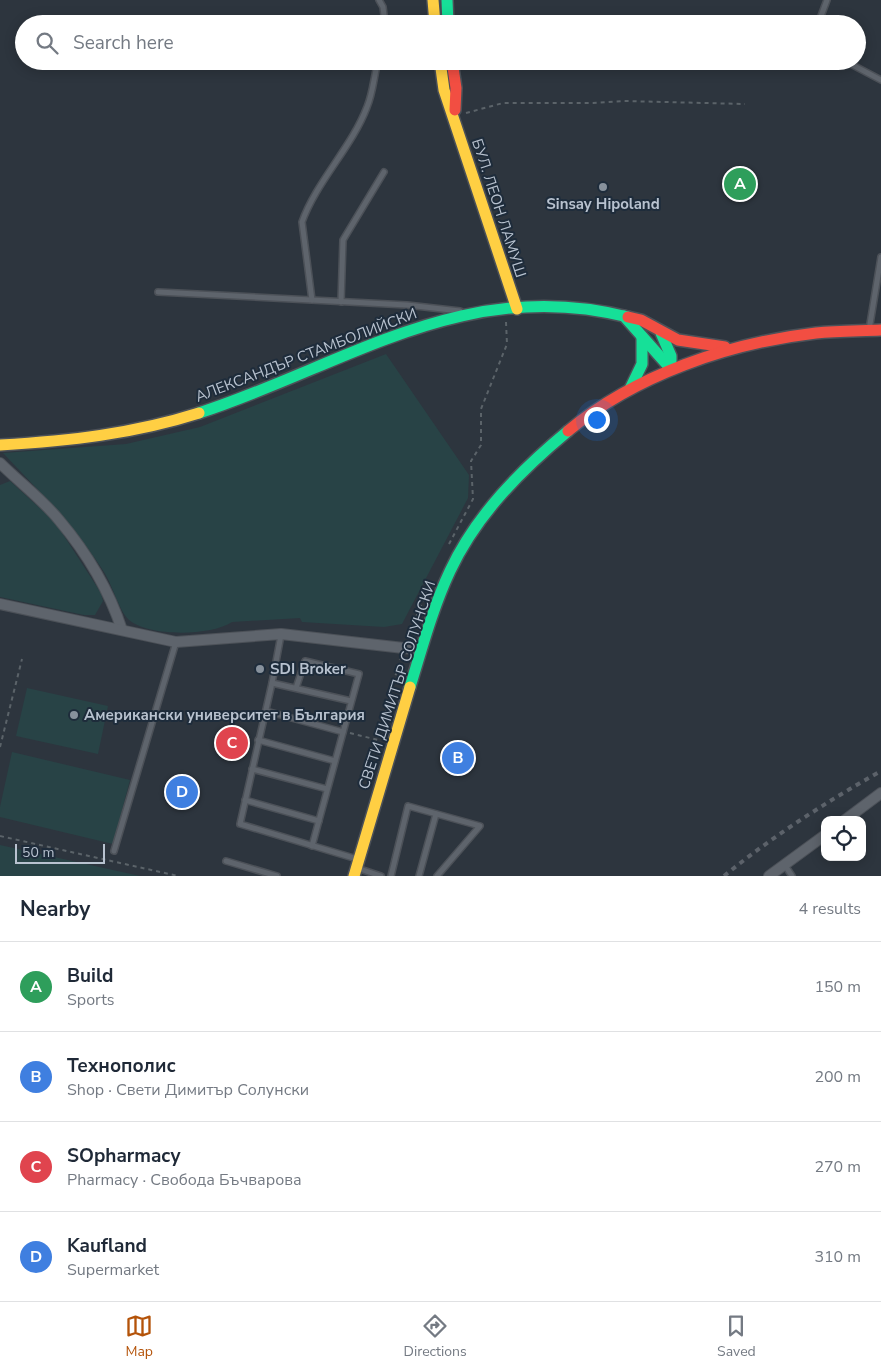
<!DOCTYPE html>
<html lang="en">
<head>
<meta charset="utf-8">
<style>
  body { margin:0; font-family:"Nunito Sans",sans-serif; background:#f6f6f7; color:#1f2937 }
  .controls { position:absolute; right:15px; bottom:15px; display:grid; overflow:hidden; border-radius:10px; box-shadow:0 2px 12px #0003 }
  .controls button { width:45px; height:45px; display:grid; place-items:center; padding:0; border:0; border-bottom:1px solid #e0e1e3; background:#fff; color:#1f2937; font:25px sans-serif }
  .scale { position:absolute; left:15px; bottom:12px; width:90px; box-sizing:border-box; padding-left:5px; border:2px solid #b8c2cf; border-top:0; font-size:14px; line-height:18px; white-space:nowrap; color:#b8c2cf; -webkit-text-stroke:4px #1e2c3b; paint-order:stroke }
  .you { position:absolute; left:596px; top:419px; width:18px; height:18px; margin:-12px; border:4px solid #fff; border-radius:50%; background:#1a73e8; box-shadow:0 0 0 8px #1a73e833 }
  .badge { display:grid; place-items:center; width:32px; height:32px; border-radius:50%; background:#b45309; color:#fff; font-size:16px; font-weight:700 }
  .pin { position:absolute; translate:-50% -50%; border:2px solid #fff; box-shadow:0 1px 5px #0006 }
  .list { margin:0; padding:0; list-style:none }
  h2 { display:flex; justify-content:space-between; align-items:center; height:65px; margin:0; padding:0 20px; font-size:21px }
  h2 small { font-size:16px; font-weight:400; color:#747a83 }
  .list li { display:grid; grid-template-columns:32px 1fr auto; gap:15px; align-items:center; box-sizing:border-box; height:90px; padding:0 20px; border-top:1px solid #e0e1e3 }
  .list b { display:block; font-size:19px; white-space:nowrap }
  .list p { margin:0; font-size:16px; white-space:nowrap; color:#747a83 }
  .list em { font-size:16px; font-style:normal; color:#747a83 }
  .icon { flex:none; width:28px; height:28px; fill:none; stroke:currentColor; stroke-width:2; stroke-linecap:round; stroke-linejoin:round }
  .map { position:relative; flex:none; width:881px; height:876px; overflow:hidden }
  .search { position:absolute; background:#fff; box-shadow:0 2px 12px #0003; left:15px; right:15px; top:15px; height:55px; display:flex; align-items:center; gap:12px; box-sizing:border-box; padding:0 18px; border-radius:28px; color:#747a83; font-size:19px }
  .sheet { height:425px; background:#fff }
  nav { display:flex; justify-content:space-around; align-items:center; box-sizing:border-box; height:70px; border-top:1px solid #e0e1e3; background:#fff; font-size:14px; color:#747a83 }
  nav a { display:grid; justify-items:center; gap:2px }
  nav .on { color:#b45309 }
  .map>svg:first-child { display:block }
  .green { fill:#284346 }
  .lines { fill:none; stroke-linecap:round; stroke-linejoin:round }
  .lane-casing { stroke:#4c5158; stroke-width:8 }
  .street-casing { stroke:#4c5158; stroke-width:12 }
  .fast-casing { stroke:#4c5158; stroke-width:14 }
  .slow-casing { stroke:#4c5158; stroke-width:14 }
  .jam-casing { stroke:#4c5158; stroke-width:14 }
  .path { stroke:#5b6369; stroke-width:2; stroke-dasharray:4 4; stroke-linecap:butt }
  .lane { stroke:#5e646c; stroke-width:5 }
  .street { stroke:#5e646c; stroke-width:10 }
  .fast { stroke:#16e098; stroke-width:11 }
  .slow { stroke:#ffcf43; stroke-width:11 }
  .jam { stroke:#f24e42; stroke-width:11 }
  .rail { stroke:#5c626a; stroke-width:4; stroke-dasharray:5 5; stroke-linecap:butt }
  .poi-dot { fill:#87919c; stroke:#1e2c3b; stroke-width:2 }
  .labels { text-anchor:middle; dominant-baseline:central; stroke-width:4; stroke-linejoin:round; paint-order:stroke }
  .poi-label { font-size:15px; font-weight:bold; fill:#b8c2cf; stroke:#1e2c3b; text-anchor:start }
  .street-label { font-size:15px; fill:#b8c2cf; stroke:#1e2c3b }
</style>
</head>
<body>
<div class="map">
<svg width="881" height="876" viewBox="0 0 881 876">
  <rect width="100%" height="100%" fill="#2d353e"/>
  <g class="green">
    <path d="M 386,354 L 469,475 L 468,498 L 402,624 L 384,627 L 302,622 L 300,618 L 232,622 C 211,636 149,637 129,620 C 119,611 112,584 104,572 C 76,528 39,491 3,453 L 126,444 L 200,427 Z"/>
    <path d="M 10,481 L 55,522 L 101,593 L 103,601 L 95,615 L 84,615 L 0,597 L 0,485 Z"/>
    <path d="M 27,688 L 108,706 L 98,754 L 16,736 Z"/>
    <path d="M 12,752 L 130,780 L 113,844 L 0,817 L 0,807 Z"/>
    <path d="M 0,845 L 140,876 L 0,876 Z"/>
  </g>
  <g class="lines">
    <defs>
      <g id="lane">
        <path d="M 379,0 L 383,7 L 385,24"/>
        <path d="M 822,24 L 821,16 L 827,0"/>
        <path d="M 845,61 L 881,80"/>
        <path d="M 158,292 L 407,305 L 460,311"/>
        <path d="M 312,300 L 302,222 C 316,182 352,147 367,107 C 373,93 374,76 378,61"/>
        <path d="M 341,302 L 343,240 L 384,172"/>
        <path d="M 869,330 L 881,257"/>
        <path d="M 281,635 L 272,683 L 240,824 L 357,859"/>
        <path d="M 272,683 L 351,701"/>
        <path d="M 296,688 L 305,661 L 359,674 L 312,846"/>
        <path d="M 266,711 L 343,732"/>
        <path d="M 258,740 L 335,761"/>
        <path d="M 252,769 L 327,789"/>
        <path d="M 245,800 L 319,821"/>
        <path d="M 114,851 L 176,642"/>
        <path d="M 226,861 L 277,876"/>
        <path d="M 784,864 L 792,876"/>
        <path d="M 357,868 L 381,876"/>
        <path d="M 391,876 L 408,806 L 480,826 L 437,876"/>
        <path d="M 419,876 L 436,814"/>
      </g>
      <g id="street">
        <path d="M 0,463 C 19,482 42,499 59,520 C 86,552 109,590 122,630"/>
        <path d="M 0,604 L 176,642 L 281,634 L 421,650"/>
        <path d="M 845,820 L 881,793"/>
        <path d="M 769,876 L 825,835"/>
      </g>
      <g id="fast">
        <path d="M 447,0 L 448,24"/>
        <path d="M 624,316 L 671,369"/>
        <path d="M 661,333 L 671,356 L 671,369"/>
        <path d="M 630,389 L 642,364 L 642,337"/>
        <path d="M 199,413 C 344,366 465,275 628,317"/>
        <path d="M 410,687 C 422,648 433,607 450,571 C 476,515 521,470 568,431"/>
      </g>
      <g id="slow">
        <path d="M 433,0 L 435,24"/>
        <path d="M 440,61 L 444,90 L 517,309"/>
        <path d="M 0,445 C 68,441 133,434 199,413"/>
        <path d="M 354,876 L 410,687"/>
      </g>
      <g id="jam">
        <path d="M 452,61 L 456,88 L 455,110"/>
        <path d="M 628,317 L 641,320 L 678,340 L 725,347"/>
        <path d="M 568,431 C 635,375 729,343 816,333 C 838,331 860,331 881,330"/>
      </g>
    </defs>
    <use href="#lane" class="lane-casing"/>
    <use href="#street" class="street-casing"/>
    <use href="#fast" class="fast-casing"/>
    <use href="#slow" class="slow-casing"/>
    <use href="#jam" class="jam-casing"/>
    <g class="path">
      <path d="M 466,113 L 503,103 L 593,103 L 624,101 L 745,104"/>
      <path d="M 449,544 L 473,499 L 471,461 L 481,445 L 481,409 L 507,344 L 506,322"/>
      <path d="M 407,638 L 429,587"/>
      <path d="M 350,733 L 378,740 L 400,659"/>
      <path d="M 0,747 L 22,659"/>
      <path d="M 0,836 L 178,876"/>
    </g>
    <use href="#lane" class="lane"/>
    <use href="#street" class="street"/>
    <use href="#fast" class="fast"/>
    <use href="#slow" class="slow"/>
    <use href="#jam" class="jam"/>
    <path class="rail" d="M 724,876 C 773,836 826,802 881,771"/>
  </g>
  <g class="poi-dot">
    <circle cx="603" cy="187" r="5"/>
    <circle cx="260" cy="669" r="5"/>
    <circle cx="74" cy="715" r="5"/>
  </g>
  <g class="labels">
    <g class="poi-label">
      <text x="603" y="204" text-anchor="middle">Sinsay Hipoland</text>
      <text x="270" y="669">SDI Broker</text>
      <text x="84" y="715">Американски университет в България</text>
    </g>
    <g class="street-label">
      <text transform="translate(499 208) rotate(72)">БУЛ. ЛЕОН ЛАМУШ</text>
      <text transform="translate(306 355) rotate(-21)">АЛЕКСАНДЪР СТАМБОЛИЙСКИ</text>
      <text transform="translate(397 685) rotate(-72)">СВЕТИ ДИМИТЪР СОЛУНСКИ</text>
    </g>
  </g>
</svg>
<div class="controls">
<button><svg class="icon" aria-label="locate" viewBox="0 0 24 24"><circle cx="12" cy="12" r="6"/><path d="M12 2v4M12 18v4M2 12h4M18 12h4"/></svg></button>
</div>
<div class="scale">50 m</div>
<div class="you"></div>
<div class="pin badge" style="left:740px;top:184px;background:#2e9e5b">A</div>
<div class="pin badge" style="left:458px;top:758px;background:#3f7fe0">B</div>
<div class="pin badge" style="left:232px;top:743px;background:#e0444e">C</div>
<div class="pin badge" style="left:182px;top:792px;background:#3f7fe0">D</div>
<div class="search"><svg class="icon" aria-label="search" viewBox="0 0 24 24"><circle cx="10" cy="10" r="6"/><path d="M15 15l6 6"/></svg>Search here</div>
</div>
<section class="sheet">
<h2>Nearby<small>4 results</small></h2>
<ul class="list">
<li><span class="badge" style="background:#2e9e5b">A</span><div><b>Build</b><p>Sports</p></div><em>150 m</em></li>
<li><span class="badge" style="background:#3f7fe0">B</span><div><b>Технополис</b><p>Shop · Свети Димитър Солунски</p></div><em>200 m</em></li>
<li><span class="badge" style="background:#e0444e">C</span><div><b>SOpharmacy</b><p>Pharmacy · Свобода Бъчварова</p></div><em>270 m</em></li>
<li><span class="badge" style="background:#3f7fe0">D</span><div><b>Kaufland</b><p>Supermarket</p></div><em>310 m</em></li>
</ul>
</section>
<nav>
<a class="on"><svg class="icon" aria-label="map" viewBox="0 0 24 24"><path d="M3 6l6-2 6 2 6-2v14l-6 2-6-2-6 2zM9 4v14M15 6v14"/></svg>Map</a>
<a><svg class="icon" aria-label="directions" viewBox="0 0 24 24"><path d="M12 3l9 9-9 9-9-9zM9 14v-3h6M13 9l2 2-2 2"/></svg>Directions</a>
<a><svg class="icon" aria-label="saved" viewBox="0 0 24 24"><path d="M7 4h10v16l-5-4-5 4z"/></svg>Saved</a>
</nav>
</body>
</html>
